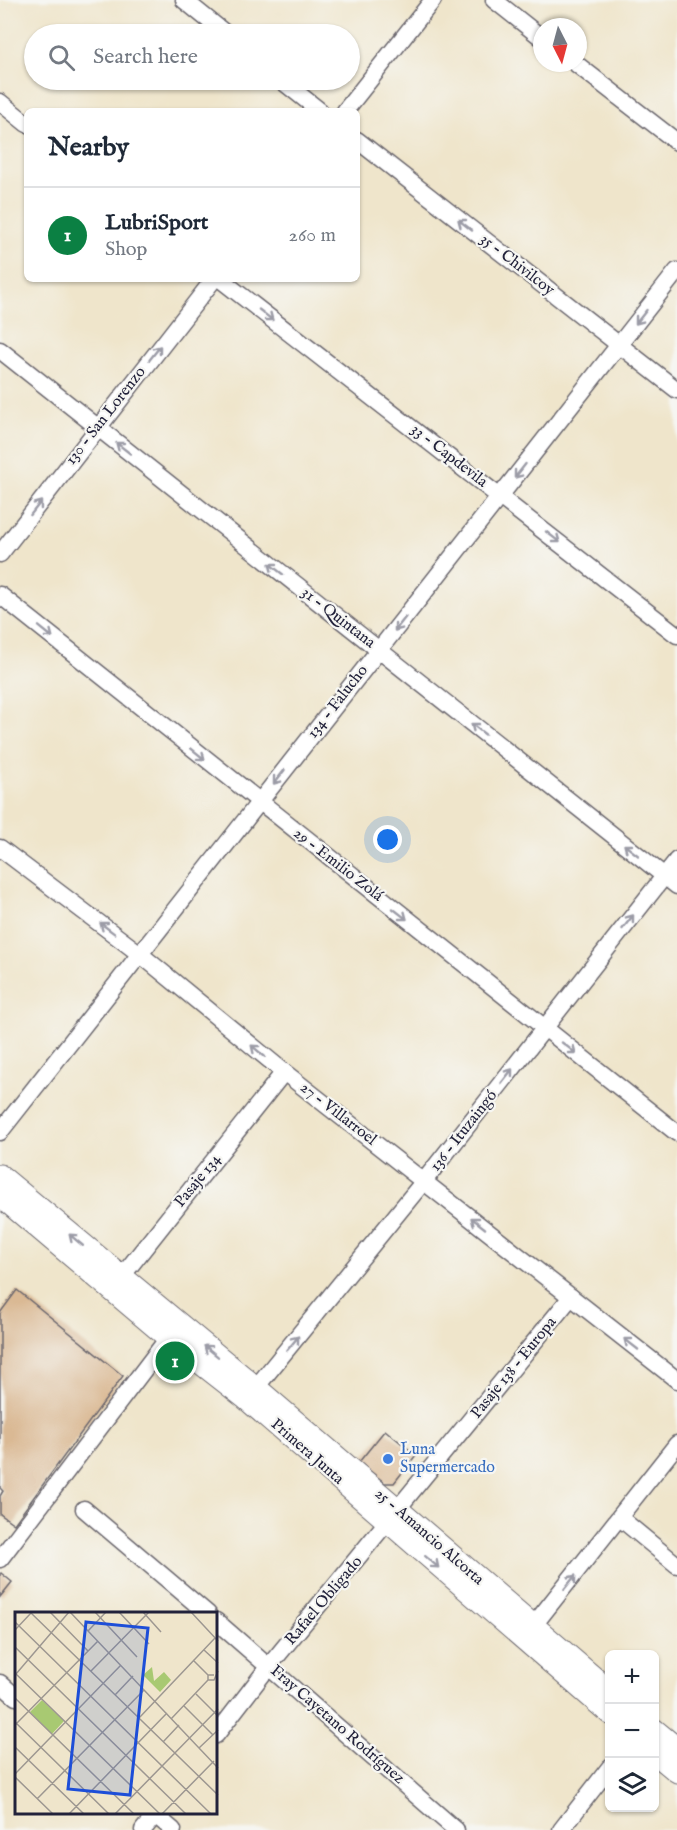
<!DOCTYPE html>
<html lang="en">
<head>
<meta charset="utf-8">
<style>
  body { margin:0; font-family:"IM FELL English",serif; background:#f6f6f7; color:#1f2937 }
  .controls { position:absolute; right:18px; bottom:18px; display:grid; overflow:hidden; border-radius:9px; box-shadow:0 2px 4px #0004 }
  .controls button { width:54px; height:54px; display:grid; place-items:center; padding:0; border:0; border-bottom:2px solid #e0e1e3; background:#fff; color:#1f2937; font:30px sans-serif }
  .compass { position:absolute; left:533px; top:18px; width:54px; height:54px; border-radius:50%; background:#fff; box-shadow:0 2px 4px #0004; rotate:174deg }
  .you { position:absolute; left:388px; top:840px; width:21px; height:21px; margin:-15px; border:4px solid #fff; border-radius:50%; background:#1a73e8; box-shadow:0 0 0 9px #1a73e833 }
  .badge { display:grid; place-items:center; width:39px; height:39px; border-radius:50%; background:#0b8043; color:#fff; font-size:20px; font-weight:700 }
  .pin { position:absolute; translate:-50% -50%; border:3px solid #fff; box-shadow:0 2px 6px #0006 }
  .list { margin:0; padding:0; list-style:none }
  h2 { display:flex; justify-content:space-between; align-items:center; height:78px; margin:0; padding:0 24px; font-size:26px }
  h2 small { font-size:20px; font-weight:400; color:#747a83 }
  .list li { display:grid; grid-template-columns:39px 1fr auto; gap:18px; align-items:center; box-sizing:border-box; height:96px; padding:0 24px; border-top:2px solid #e0e1e3 }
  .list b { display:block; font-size:22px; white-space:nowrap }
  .list p { margin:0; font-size:20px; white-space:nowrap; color:#747a83 }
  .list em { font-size:20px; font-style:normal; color:#747a83 }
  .icon { flex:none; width:33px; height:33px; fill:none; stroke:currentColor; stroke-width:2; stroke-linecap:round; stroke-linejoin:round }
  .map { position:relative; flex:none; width:677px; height:1830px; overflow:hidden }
  .search { position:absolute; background:#fff; box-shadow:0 2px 4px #0004; left:24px; top:24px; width:336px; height:66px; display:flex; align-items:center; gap:15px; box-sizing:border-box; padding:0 21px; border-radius:33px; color:#747a83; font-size:22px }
  .panel { position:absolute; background:#fff; box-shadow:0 2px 4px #0004; left:24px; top:108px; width:336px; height:174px; border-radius:9px }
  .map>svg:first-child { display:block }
  .building { fill:#dab994 }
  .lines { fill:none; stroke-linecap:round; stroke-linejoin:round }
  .minor-casing { stroke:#6a666d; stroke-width:19 }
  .major-casing { stroke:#6a666d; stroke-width:23 }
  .minor { stroke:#fff; stroke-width:16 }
  .major { stroke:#fff; stroke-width:21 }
  .oneway { stroke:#9c9ca7 }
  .shop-dot { fill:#3f7fe0; stroke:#f6f6f2; stroke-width:2 }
  .labels { text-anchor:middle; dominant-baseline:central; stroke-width:4.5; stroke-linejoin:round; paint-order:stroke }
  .street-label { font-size:16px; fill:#22223b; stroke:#f6f6f2 }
  .shop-label { font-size:16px; fill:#366cbe; stroke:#f6f6f2; text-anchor:start }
  .inset-road { fill:none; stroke:#9d9791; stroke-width:1.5 }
  .view { fill:#1d4ed8; fill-opacity:0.15; stroke:#1d4ed8; stroke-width:3 }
  .inset-edge { fill:none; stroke:#22223b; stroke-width:3 }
</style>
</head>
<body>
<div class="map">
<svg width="677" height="1830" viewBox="0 0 677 1830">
  <rect width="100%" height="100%" fill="#f6f6f2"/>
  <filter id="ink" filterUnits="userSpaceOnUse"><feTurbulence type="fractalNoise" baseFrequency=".0167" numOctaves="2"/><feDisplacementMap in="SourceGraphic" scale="12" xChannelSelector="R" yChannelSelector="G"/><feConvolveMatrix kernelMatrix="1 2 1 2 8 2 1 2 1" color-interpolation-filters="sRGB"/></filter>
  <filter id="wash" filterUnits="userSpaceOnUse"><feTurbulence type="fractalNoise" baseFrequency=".008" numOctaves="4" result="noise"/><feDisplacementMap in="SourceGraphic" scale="24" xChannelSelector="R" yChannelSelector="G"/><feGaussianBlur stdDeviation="1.35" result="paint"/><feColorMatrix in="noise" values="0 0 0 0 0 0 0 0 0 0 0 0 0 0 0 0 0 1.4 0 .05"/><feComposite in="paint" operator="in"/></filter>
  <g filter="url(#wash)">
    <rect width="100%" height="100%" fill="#efe5cb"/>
    <g id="blocks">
      <g class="building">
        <path d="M 17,1290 L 123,1376 L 14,1524 L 0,1514 L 0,1496 L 3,1491 L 0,1488 L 0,1313 Z"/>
        <path d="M 385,1430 L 416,1455 L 394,1483 L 385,1483 L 359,1462 Z"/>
        <path d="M 1,1573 L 12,1582 L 0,1597 L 0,1574 Z"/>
      </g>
    </g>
  </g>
  <g filter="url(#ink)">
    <use href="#blocks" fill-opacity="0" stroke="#6a666d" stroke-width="1.5"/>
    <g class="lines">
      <defs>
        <g id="minor">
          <path d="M 184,0 L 226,34"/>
          <path d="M 494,0 L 542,38"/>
          <path d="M 575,63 L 677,142"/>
          <path d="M 281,80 L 320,111"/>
          <path d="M 0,102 L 27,124"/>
          <path d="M 345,111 L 433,0"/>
          <path d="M 357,140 L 677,390"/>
          <path d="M 220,279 L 677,635"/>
          <path d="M 0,350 L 677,886"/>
          <path d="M 0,554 L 214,279"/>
          <path d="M 0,595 L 677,1133"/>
          <path d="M 0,848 L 140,954 L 284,1072 L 677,1380"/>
          <path d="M 0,1132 L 677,271"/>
          <path d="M 115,1285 L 284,1072"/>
          <path d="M 249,1396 L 424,1181 L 677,860"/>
          <path d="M 84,1509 L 208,1614"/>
          <path d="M 620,1518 L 677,1565"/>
          <path d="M 0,1559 L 168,1338"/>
          <path d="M 216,1621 L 456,1830"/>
          <path d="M 526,1635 L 677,1444"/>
          <path d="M 0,1683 L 16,1697"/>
          <path d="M 216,1735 L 269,1666 L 571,1297"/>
          <path d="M 154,1814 L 173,1830"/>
          <path d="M 143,1830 L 156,1814"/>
          <path d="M 561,1830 L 610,1767"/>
        </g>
        <g id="major">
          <path d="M 0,1175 L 257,1388 L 610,1691"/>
          <path d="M 0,1196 L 168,1338 L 246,1399 L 610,1714"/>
          <path d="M 654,1729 L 677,1748"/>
          <path d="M 654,1753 L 677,1772"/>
        </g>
      </defs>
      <use href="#minor" class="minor-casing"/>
      <use href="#major" class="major-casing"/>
      <use href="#minor" class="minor"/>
      <use href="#major" class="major"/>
    </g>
    <defs><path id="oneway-shaft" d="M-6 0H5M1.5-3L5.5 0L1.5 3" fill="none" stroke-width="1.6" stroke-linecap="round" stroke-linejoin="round" transform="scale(1.5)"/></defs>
    <g class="oneway">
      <use href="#oneway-shaft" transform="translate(465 225) rotate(-142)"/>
      <use href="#oneway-shaft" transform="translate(266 315) rotate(38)"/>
      <use href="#oneway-shaft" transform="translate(641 317) rotate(128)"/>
      <use href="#oneway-shaft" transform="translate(155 353) rotate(-52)"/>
      <use href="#oneway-shaft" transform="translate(123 448) rotate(-142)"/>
      <use href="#oneway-shaft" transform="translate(520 471) rotate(128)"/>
      <use href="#oneway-shaft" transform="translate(36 508) rotate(-52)"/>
      <use href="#oneway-shaft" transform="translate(553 537) rotate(38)"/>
      <use href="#oneway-shaft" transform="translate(276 569) rotate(-142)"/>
      <use href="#oneway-shaft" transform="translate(400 624) rotate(128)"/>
      <use href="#oneway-shaft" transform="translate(46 632) rotate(39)"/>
      <use href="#oneway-shaft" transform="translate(478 729) rotate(-142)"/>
      <use href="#oneway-shaft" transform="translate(198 754) rotate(39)"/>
      <use href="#oneway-shaft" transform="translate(279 777) rotate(128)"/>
      <use href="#oneway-shaft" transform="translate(631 850) rotate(-142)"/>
      <use href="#oneway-shaft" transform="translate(400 914) rotate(38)"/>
      <use href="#oneway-shaft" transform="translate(628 922) rotate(-52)"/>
      <use href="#oneway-shaft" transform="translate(107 928) rotate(-143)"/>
      <use href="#oneway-shaft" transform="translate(569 1048) rotate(38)"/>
      <use href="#oneway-shaft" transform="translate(258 1051) rotate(-140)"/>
      <use href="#oneway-shaft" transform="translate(507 1076) rotate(-52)"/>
      <use href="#oneway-shaft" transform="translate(478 1223) rotate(-142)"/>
      <use href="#oneway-shaft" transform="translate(76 1240) rotate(-140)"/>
      <use href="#oneway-shaft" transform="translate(293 1343) rotate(-51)"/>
      <use href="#oneway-shaft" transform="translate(631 1344) rotate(-142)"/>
      <use href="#oneway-shaft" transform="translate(211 1351) rotate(-141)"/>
      <use href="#oneway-shaft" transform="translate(432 1562) rotate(41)"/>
      <use href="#oneway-shaft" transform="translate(570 1582) rotate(-51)"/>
    </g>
  </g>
  <circle class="shop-dot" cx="388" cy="1459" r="6"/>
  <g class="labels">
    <g class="street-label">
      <text transform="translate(517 265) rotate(38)">35 - Chivilcoy</text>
      <text transform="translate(106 416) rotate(-52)">130 - San Lorenzo</text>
      <text transform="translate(449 456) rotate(38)">33 - Capdevila</text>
      <text transform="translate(338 618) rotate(38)">31 - Quintana</text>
      <text transform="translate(338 702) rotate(-52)">134 - Falucho</text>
      <text transform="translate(338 865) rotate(38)">29 - Emilio Zolá</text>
      <text transform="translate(338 1114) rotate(38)">27 - Villarroel</text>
      <text transform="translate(464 1131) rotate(-52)">136 - Ituzaingó</text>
      <text transform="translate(198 1181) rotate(-51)">Pasaje 134</text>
      <text transform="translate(514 1368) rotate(-51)">Pasaje 138 - Europa</text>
      <text transform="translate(307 1452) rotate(41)">Primera Junta</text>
      <text transform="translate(429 1537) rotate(41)">25 - Amancio Alcorta</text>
      <text transform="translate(324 1601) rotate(-50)">Rafael Obligado</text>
      <text transform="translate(337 1725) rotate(41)">Fray Cayetano Rodríguez</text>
    </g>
    <g class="shop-label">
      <text x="400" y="1450">Luna<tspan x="400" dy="18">Supermercado</tspan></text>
    </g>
  </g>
  <g transform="translate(15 1612)">
    <rect width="202" height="202" fill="#efe5cb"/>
    <path d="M 137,55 L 139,69 L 149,60 L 156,68 L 145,80 L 128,63 Z" fill="#a8c972"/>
    <path d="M 27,88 L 49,109 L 37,122 L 15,100 Z" fill="#a8c972"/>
    <path class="inset-road" d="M 15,0 L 203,183M 35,0 L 73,39M 55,0 L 203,156M 80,0 L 122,45M 104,0 L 134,32M 128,0 L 146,20M 176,0 L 203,29M 0,10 L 196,202M 0,18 L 16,1M 73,19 L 91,0M 0,35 L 171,202M 189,38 L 203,51M 178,48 L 193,63M 76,59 L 134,0M 0,61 L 145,202M 1,62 L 54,0M 199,63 L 193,63 L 193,68 L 199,68 L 203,59M 181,82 L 203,104M 100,83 L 118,64M 0,86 L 119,202M 169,94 L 198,123M 124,106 L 200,26M 156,107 L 193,68M 0,110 L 94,202M 0,113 L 83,29M 148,130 L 164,113M 0,135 L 69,202M 184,136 L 203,118M 0,162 L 106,53M 0,165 L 38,202M 22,187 L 129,78M 54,202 L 152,101M 100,202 L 203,97M 147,202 L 199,149"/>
    <path class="view" d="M 71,10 L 133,16 L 115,183 L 53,177 Z"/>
    <rect width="202" height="202" class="inset-edge"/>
  </g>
</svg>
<div class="controls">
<button>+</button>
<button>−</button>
<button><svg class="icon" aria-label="layers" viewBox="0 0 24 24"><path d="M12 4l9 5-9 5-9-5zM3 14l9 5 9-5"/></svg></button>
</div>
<svg class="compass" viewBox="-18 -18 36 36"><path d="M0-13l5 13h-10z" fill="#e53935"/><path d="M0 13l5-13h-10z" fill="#747a83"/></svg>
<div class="you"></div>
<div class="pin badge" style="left:175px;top:1361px">1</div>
<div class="search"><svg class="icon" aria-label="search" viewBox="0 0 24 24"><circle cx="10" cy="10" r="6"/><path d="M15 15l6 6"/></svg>Search here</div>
<section class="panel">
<h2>Nearby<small></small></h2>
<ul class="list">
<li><span class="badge">1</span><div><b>LubriSport</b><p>Shop</p></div><em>260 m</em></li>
</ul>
</section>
</div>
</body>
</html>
